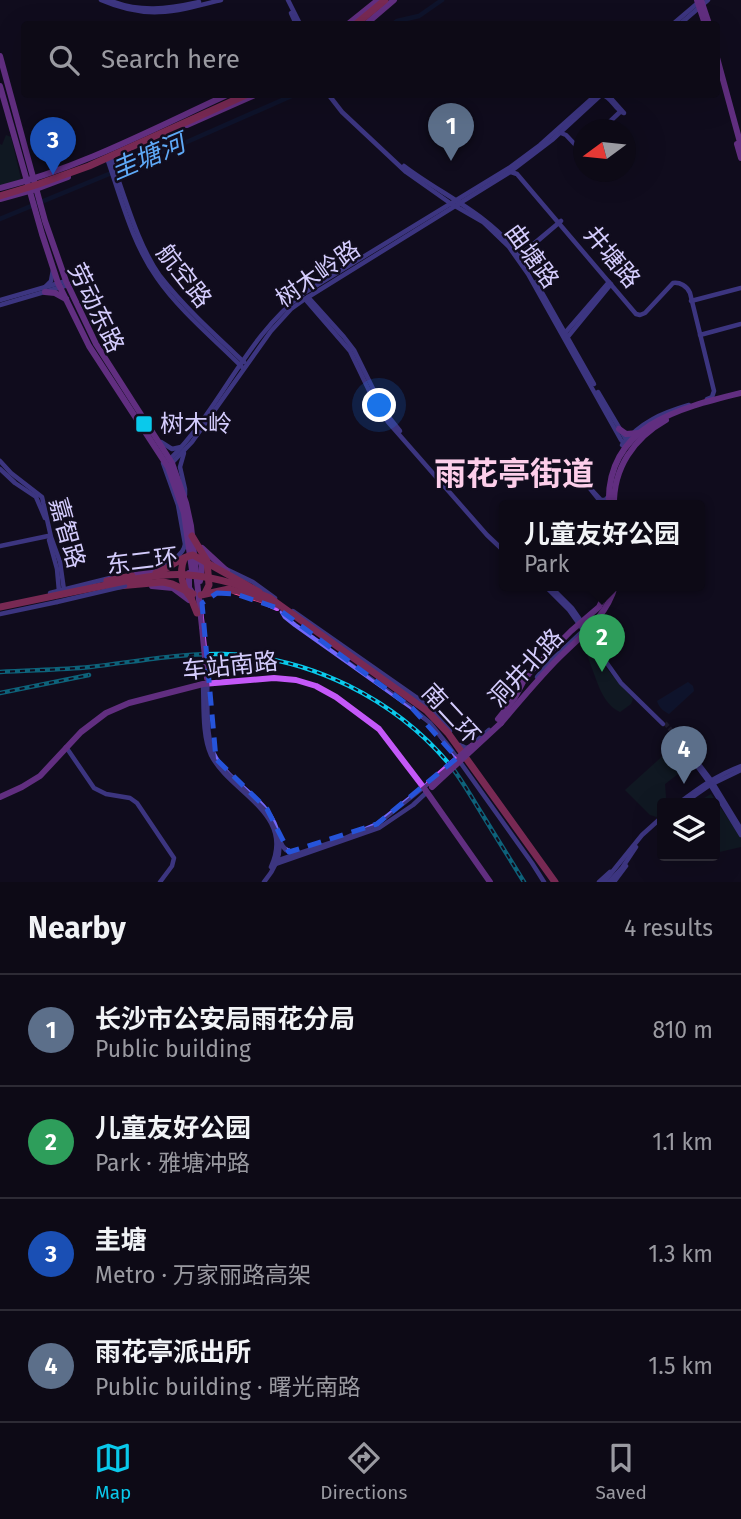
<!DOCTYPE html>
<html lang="en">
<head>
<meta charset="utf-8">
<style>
  body { margin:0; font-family:"Fira Sans","Noto Sans SC",sans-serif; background:#1b1823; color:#f1f3f6 }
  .controls { position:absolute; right:21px; bottom:21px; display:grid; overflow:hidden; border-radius:7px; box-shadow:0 7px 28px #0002 }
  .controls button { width:63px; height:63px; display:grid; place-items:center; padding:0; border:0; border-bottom:2px solid #2d2b35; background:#0d0a16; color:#f1f3f6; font:35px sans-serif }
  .compass { position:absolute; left:573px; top:119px; width:63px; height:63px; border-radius:50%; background:#0d0a16; box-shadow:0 7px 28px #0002; rotate:255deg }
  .you { position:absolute; left:380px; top:406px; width:24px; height:24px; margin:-18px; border:5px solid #fff; border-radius:50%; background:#1a73e8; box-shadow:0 0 0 10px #1a73e833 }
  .badge { display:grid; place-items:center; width:46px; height:46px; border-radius:50%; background:#0ac9eb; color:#fff; font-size:23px; font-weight:700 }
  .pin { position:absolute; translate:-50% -58px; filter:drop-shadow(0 2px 4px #0008) }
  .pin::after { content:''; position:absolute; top:37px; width:24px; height:21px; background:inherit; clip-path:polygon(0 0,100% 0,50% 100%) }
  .popup { position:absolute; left:499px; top:500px; width:206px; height:91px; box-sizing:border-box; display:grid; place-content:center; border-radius:7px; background:#0d0a16; filter:drop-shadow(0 2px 5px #0005); font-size:23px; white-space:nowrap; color:#9a9aa1 }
  .popup b { font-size:26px; color:#f1f3f6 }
  .popup::after { content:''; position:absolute; left:50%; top:100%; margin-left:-14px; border:14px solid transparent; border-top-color:#0d0a16 }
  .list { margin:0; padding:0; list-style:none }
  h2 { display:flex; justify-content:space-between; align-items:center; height:91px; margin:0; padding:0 28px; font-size:30px }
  h2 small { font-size:23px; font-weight:400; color:#9a9aa1 }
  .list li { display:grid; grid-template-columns:46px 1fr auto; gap:21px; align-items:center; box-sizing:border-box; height:112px; padding:0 28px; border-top:2px solid #2d2b35 }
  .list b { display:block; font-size:26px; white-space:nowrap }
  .list p { margin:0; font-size:23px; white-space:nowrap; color:#9a9aa1 }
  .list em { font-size:23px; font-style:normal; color:#9a9aa1 }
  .icon { flex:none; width:38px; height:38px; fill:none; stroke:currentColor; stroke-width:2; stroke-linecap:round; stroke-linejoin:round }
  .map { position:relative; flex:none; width:741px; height:882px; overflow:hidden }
  .search { position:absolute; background:#0d0a16; box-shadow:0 7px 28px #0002; left:21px; right:21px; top:21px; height:77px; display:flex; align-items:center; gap:18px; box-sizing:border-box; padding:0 24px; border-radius:7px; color:#9a9aa1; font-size:26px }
  .sheet { height:539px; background:#0d0a16 }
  nav { display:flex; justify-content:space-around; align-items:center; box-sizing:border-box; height:98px; border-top:2px solid #2d2b35; background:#0d0a16; font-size:19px; color:#9a9aa1 }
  nav a { display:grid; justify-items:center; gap:4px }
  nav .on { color:#0ac9eb }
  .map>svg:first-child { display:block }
  .green { fill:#102728 }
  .water { fill:#0d1c3d }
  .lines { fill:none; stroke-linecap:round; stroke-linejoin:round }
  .river { stroke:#0d1c3d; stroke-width:4.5 }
  .secondary-tunnel { stroke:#2e2a3f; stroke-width:4.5; stroke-dasharray:4.5 2; stroke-linecap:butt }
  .secondary { stroke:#7267f9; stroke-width:4.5 }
  .primary { stroke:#c458f8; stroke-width:6 }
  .highway { stroke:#f74d96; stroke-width:7 }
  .rail-casing { stroke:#0ac9eb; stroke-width:4.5 }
  .rail { stroke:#110d1e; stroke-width:2; stroke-dasharray:5; stroke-linecap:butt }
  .secondary-bridge { stroke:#7267f9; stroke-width:4.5 }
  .primary-bridge { stroke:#c458f8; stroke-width:6 }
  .highway-bridge { stroke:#f74d96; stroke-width:7 }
  .marked { fill:none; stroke:#2654da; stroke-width:5; stroke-dasharray:14 9; stroke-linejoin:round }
  .poi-dot { fill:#0ac9eb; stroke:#110d1e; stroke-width:2.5 }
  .labels { text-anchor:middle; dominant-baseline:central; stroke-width:5; stroke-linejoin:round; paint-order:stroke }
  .street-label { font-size:24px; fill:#d4ccfd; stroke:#110d1e }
  .poi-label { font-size:24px; fill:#d4ccfd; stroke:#110d1e; text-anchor:start }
  .water-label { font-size:26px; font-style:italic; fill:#5faaf8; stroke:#110d1e }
  .district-label { font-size:32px; font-weight:bold; fill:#fdceea; stroke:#110d1e }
</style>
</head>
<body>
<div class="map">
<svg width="741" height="882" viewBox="0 0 741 882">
  <rect width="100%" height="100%" fill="#110d1e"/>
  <g class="green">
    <path d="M 6,135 L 11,137 L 21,179 L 8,186 L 0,187 L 0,144 L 2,145 Z"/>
    <path d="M 583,640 L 590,643 L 606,668 L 633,699 L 631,704 L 620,712 C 602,704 597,680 590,663 C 588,655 583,649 580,641 Z"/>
    <path d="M 676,744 L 691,764 L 665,784 L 666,798 L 675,801 L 673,803 L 662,803 L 662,812 L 657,817 L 650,815 L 625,790 Z"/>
    <path d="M 711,794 L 741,837 L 741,847 L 715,853 L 715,803 L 696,803 Z"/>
  </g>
  <path class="water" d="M 688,682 L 693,686 L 694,691 L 669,714 C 663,711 659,707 657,701 Z"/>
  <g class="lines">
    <g class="river">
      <path d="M 393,24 L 397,21 L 419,16 L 442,0"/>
      <path d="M 0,219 L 189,141 L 296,94"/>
    </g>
    <path class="secondary-tunnel" d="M 665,723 L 688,750"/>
    <g class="secondary">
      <path d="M 101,0 C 147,20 174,12 221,0"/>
      <path d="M 109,0 C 139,13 168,9 199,2"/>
      <path d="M 288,0 L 300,24"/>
      <path d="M 291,13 L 296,24"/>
      <path d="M 673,24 L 700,1"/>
      <path d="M 680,24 L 708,0"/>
      <path d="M 328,94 L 342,112 L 406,172 L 450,203 L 483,222 L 509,247 L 528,274 L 621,440 L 626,445"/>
      <path d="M 602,95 C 612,97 615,110 624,113 L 607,94"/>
      <path d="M 601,130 L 621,111"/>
      <path d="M 561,133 L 566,135 L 584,154"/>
      <path d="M 110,156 C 124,193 137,244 160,276 C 184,307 215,335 244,362"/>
      <path d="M 107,158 C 121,198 132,243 157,278 C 179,310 214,339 242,367"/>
      <path d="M 404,166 C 442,195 489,214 518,254"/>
      <path d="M 511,172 L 517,174 L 636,314 L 640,315 L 645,313 L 673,283 C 680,282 687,286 690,293 L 714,391 L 712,397 L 707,399"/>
      <path d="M 600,172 L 604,176"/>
      <path d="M 519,257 L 561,221 L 519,256"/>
      <path d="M 536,282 L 594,384"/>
      <path d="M 45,287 L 51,281 L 53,270"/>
      <path d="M 308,297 L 344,337 L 354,350 L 384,411 L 400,431"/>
      <path d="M 305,299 L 350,351 L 376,405 L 388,422 L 487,535 L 504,551"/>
      <path d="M 0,300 L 66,281"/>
      <path d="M 691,301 L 741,288"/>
      <path d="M 0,305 L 68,285"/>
      <path d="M 564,334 L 609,282"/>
      <path d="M 700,335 L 741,324"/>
      <path d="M 566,339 L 611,284"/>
      <path d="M 598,392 L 627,441"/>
      <path d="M 161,442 L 172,449 L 181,447"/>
      <path d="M 622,445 C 640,422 662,413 689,405"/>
      <path d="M 184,453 L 180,467 L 185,489 L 185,495"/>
      <path d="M 169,460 C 220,410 246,336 304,293 L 509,168 L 540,145 L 597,94"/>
      <path d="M 0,461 L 11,473 L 42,497 L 51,537 L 60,562 L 64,590"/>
      <path d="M 170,465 L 192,442 L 271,331 L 291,309 L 305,299 L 510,172 L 552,140 L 602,94"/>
      <path d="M 0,469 L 15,483 L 36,497 L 45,518"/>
      <path d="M 604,506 L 588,486 L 601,500 L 605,500 L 609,496"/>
      <path d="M 49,540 L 57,569 L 59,591"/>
      <path d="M 0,546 L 48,536"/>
      <path d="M 159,566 C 169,563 184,555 185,544 L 178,505 L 163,463"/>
      <path d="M 226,569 L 253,582 L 275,598"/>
      <path d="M 545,586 L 569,610 L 621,683 L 663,724"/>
      <path d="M 554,590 L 572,608 L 588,631"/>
      <path d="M 50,593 L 110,578"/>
      <path d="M 293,611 L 416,697 L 438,716 L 450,731"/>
      <path d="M 282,612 L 285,617 L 295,625 L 412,708 L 430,723 L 450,748 L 532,863 L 544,882"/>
      <path d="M 0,614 L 57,602"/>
      <path d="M 537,677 L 552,660 L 585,629"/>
      <path d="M 203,684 C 204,705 202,736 211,755 C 230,793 296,813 271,867"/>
      <path d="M 207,684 C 208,705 205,740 216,758 C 234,788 273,800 279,838 C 282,855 275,869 264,882"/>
      <path d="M 460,745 L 466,748 L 471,746 L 489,730"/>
      <path d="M 66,747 L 94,788 L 106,794 L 130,798 L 137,803 L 174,858 L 172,866 L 160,882"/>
      <path d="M 688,750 L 711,780 L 741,829"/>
      <path d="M 686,751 L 708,781 L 741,835"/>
      <path d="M 679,803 C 699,788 717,775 741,766"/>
      <path d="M 684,803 L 710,785 L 741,770"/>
      <path d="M 281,843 C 284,850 289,853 296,851"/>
      <path d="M 276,861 L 345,838 L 377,824 L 429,783"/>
      <path d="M 276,864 L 379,828 L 413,805 L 427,792"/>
      <path d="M 599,882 L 610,872"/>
      <path d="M 604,882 L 642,835 L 662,817"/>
      <path d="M 609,882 L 622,868 L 636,847"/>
      <path d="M 614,882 L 626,866"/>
    </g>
    <g class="primary">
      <path d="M 697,0 L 705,24"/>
      <path d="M 701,0 L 709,24"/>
      <path d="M 348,24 L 378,0"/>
      <path d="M 366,24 L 394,0"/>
      <path d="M 716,54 L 741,146"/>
      <path d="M 0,56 L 45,221 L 66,281 L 96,344 L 172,463 L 186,503 L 191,526 L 202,627"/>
      <path d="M 0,86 L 42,234 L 58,283 L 89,346 L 168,467 L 184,513 L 192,570"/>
      <path d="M 187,125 L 257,94"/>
      <path d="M 737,144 L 741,158"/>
      <path d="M 0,188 C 80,168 155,128 229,94"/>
      <path d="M 0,199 L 36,189 L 68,177"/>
      <path d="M 45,292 L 55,293 L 66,299"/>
      <path d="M 619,429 L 626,434 L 639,433"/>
      <path d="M 609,506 C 605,426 679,408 741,393"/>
      <path d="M 614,506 C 613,468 634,438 666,420"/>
      <path d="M 202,548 L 227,571"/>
      <path d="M 199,558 L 202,566 L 200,581"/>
      <path d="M 189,573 L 189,588 L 193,594"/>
      <path d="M 132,576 L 161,568"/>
      <path d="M 152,586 L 173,588 L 189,600"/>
      <path d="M 264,602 L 277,608"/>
      <path d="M 498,719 L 514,699 L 524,680 L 532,670 L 571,631 L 599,607 L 609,586"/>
      <path d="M 501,723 C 518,703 534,684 551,666 C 574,641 606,620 615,586"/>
      <path d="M 0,797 L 22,787 L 40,776 L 81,732 L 106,713 L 129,703 L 203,684 L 274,678 L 296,680 L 316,686 L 336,697 L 379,729 L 424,788 L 490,882"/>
    </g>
    <g class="highway">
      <path d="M 356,24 L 385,0"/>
      <path d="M 192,536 L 207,561 L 209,585 L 205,593"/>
      <path d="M 107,581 L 132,576"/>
      <path d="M 235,584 L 270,598 L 427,711 L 448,733 L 555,882"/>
      <path d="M 118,586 L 163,582 L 172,584 L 193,594"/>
      <path d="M 201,595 L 229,589 L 269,602"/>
      <path d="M 191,598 L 197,613"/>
    </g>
    <defs>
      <g id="rail">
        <path d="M 0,672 C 30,670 60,670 90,667 C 134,662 178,653 223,654 C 309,656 395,699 450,765 C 462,780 472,798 482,814 C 496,837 510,859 524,882"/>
        <path d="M 0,693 L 89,675"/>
      </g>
    </defs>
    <use href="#rail" class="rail-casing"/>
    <use href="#rail" class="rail"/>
    <path class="secondary-bridge" d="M 57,602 L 125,586"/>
    <g class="primary-bridge">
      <path d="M 202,627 L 207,678"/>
      <path d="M 429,783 L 475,743"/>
      <path d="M 432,787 L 501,723"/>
    </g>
    <g class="highway-bridge">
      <path d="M 0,196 L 36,185 L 89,166 L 248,94"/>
      <path d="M 184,559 C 179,572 182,588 191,598"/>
      <path d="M 156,573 C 170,569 179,557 193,555 L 259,592"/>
      <path d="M 0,607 L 135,579 C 175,572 196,573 235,584"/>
    </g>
  </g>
  <path d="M0 0H741V882H0ZM 217,593 L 236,594 L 277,608 L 412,708 L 457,758 L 377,824 L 289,852 L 267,809 L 216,759 L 202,603 Z" fill="#110d1e" fill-opacity=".55" fill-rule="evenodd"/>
  <path class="marked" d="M 217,593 L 236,594 L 277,608 L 412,708 L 457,758 L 377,824 L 289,852 L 267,809 L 216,759 L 202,603 Z"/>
  <rect class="poi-dot" x="135" y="415" width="18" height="18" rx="3.5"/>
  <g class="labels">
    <g class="street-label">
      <text transform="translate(532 256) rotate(54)">曲塘路</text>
      <text transform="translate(612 257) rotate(50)">井塘路</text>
      <text transform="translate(318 274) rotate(-35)">树木岭路</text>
      <text transform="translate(184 276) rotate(52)">航空路</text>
      <text transform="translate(96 308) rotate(64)">劳动东路</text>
      <text transform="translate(67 533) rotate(74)">嘉智路</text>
      <text transform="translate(142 561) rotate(-7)">东二环</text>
      <text transform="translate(230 666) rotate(-6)">车站南路</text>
      <text transform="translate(526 668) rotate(-47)">洞井北路</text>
      <text transform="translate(451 714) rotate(47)">南二环</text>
    </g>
    <g class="poi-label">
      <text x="160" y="424">树木岭</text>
    </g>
    <g class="water-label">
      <text transform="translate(148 157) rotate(-23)">圭塘河</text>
    </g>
    <g class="district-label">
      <text x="514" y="474">雨花亭街道</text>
    </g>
  </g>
</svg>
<div class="controls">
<button><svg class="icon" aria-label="layers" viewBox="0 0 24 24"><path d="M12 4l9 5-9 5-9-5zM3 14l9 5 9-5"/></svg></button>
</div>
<svg class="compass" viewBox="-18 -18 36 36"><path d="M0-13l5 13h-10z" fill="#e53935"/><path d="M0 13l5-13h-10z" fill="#9a9aa1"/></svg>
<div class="you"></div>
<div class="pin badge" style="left:451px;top:161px;background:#5c6f8a">1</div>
<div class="pin badge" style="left:602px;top:672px;background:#2e9e5b">2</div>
<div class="popup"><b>儿童友好公园</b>Park</div>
<div class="pin badge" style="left:53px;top:175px;background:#1a4fb4">3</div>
<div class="pin badge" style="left:684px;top:784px;background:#5c6f8a">4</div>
<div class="search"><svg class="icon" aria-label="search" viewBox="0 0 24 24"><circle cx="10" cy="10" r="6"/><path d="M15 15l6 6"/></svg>Search here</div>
</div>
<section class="sheet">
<h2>Nearby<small>4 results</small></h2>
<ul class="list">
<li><span class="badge" style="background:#5c6f8a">1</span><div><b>长沙市公安局雨花分局</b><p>Public building</p></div><em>810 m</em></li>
<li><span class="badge" style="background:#2e9e5b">2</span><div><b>儿童友好公园</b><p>Park · 雅塘冲路</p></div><em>1.1 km</em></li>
<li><span class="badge" style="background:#1a4fb4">3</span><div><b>圭塘</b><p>Metro · 万家丽路高架</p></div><em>1.3 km</em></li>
<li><span class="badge" style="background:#5c6f8a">4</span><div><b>雨花亭派出所</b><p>Public building · 曙光南路</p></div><em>1.5 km</em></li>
</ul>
</section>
<nav>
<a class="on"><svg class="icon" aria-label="map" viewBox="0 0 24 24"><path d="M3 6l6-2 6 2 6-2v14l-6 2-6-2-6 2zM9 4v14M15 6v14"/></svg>Map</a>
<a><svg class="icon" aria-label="directions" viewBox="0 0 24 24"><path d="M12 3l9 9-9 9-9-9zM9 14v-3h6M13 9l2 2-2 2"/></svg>Directions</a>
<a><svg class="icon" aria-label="saved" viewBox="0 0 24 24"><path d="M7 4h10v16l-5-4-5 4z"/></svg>Saved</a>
</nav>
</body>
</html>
